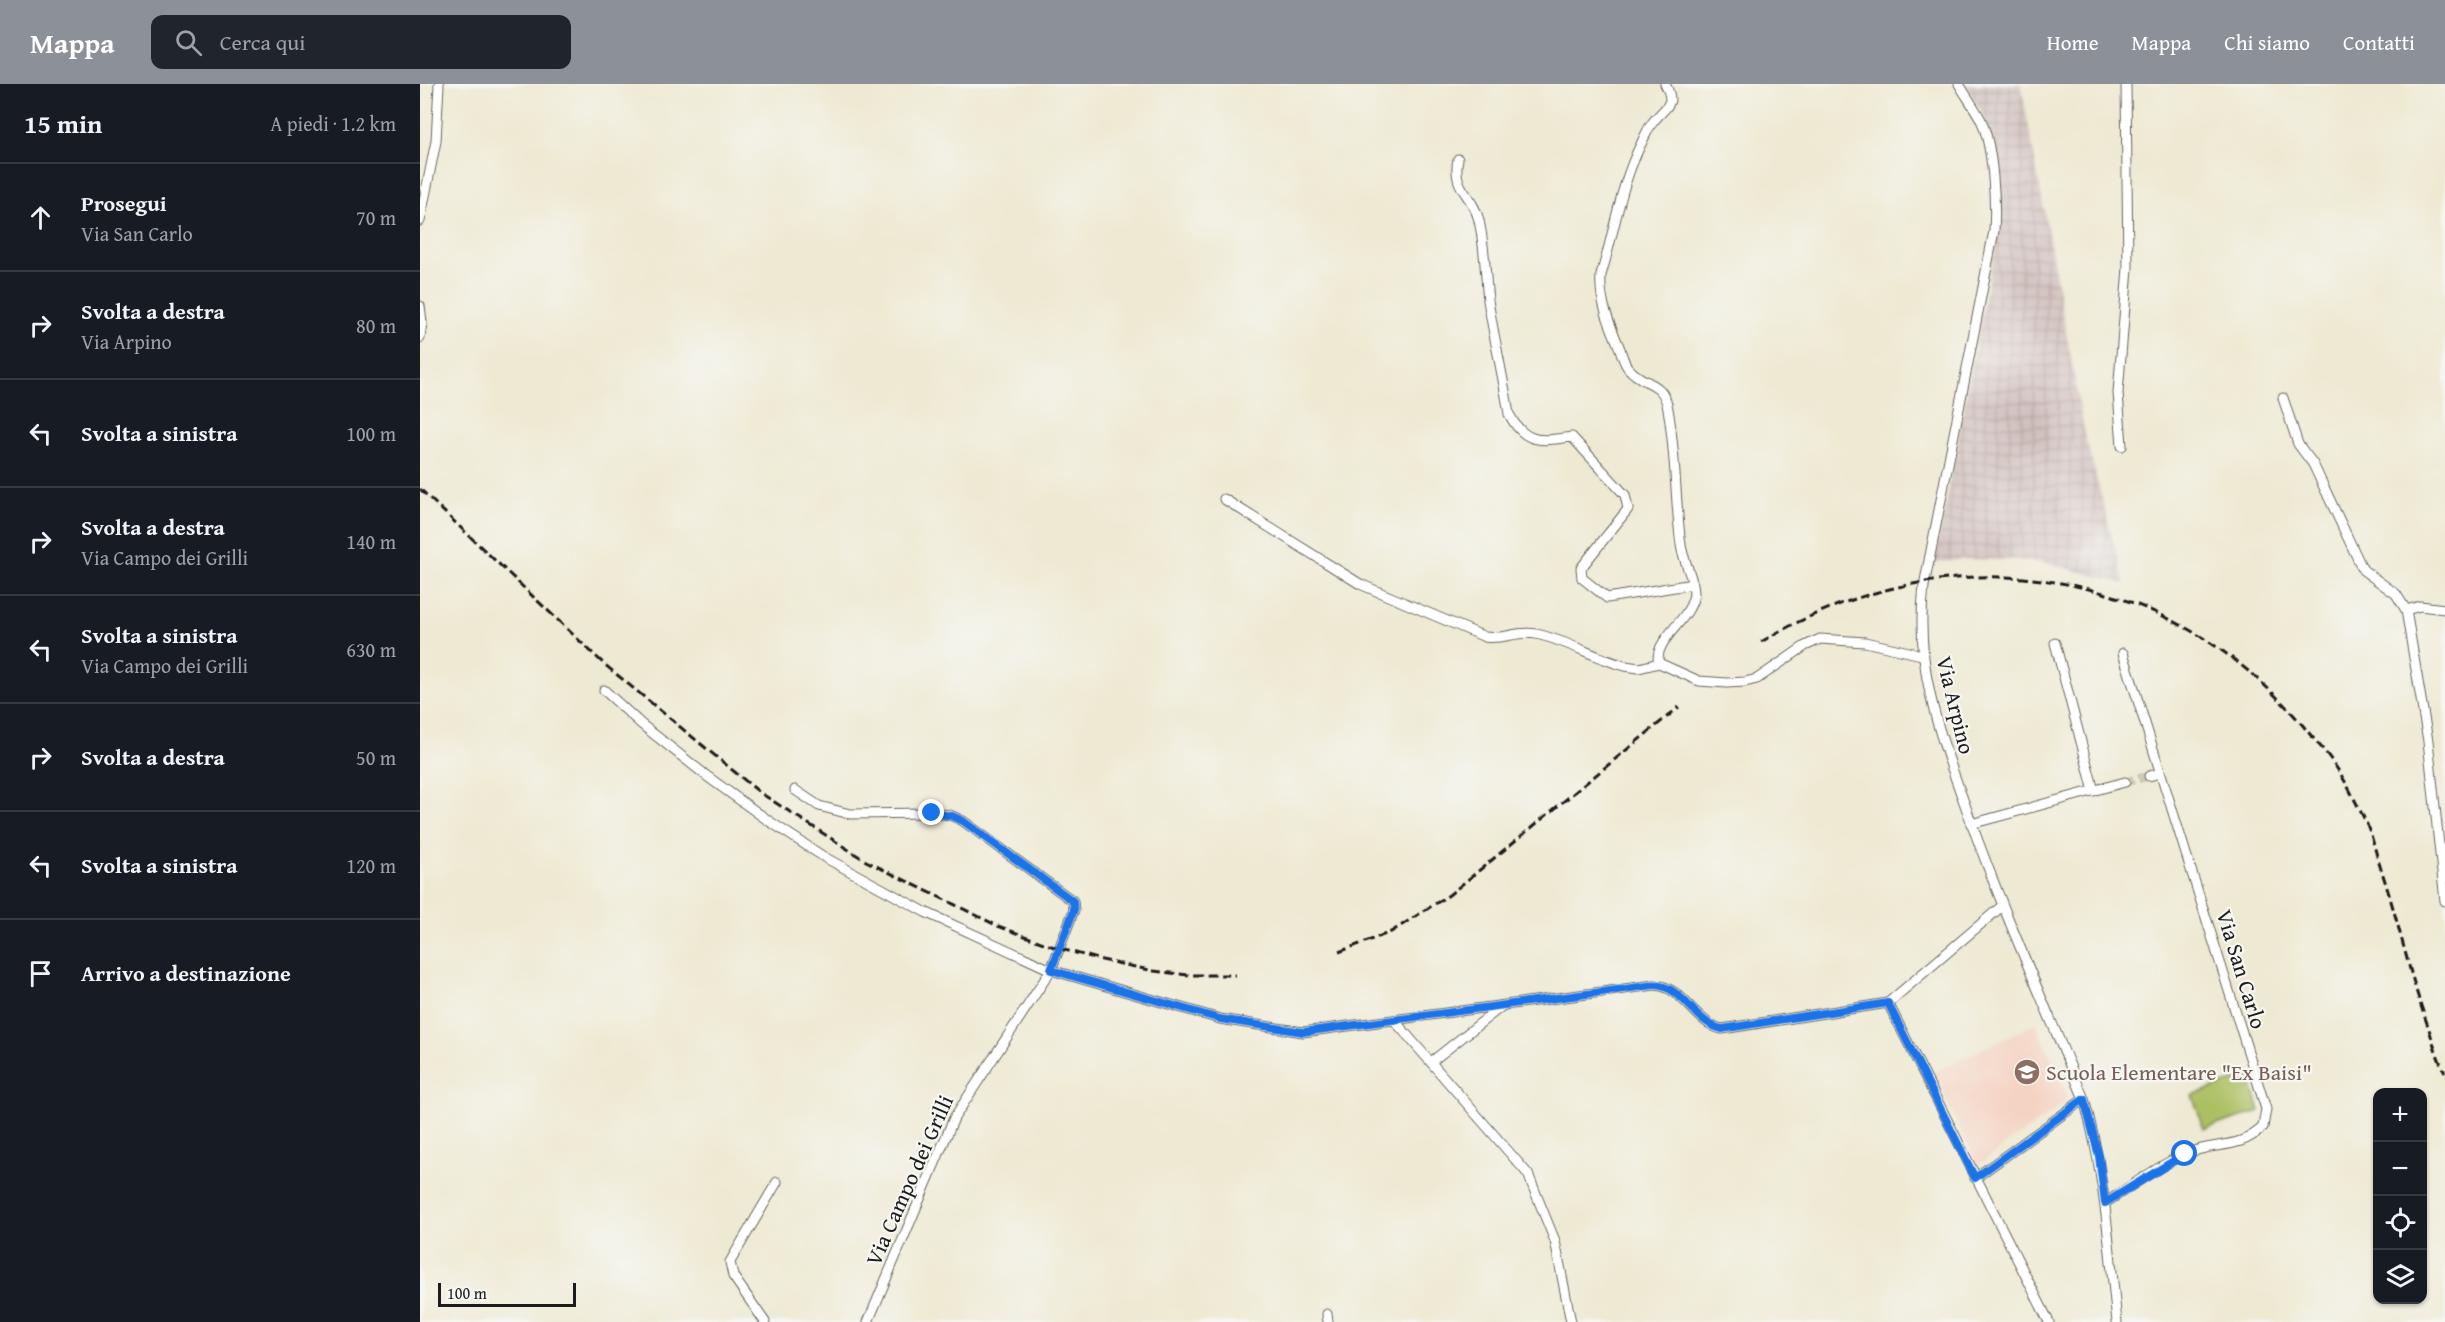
<!DOCTYPE html>
<html lang="it">
<head>
<meta charset="utf-8">
<style>
  body { margin:0; font-family:"Gentium Book Plus",serif; background:#20242c; color:#f1f3f6 }
  .controls { position:absolute; right:18px; bottom:18px; display:grid; overflow:hidden; border-radius:12px; box-shadow:0 2px 4px #0004 }
  .controls button { width:54px; height:54px; display:grid; place-items:center; padding:0; border:0; border-bottom:2px solid #363941; background:#171b24; color:#f1f3f6; font:30px sans-serif }
  .scale { position:absolute; left:18px; bottom:15px; width:138px; box-sizing:border-box; padding-left:6px; border:3px solid #1c1c1c; border-top:0; font-size:16px; line-height:21px; white-space:nowrap; color:#1c1c1c; -webkit-text-stroke:4px #f6f6f2; paint-order:stroke }
  .stop { position:absolute; width:18px; height:18px; margin:-14px; border:4px solid #1a73e8; border-radius:50%; background:#fff }
  .stop.end { background:#1a73e8; border-color:#fff; box-shadow:0 2px 6px #0008 }
  .list { margin:0; padding:0; list-style:none }
  h2 { display:flex; justify-content:space-between; align-items:center; height:78px; margin:0; padding:0 24px; font-size:26px }
  h2 small { font-size:20px; font-weight:400; color:#9ea1a6 }
  .list li { display:grid; grid-template-columns:39px 1fr auto; gap:18px; align-items:center; box-sizing:border-box; height:108px; padding:0 24px; border-top:2px solid #363941 }
  .list b { display:block; font-size:22px; white-space:nowrap }
  .list p { margin:0; font-size:20px; white-space:nowrap; color:#9ea1a6 }
  .list em { font-size:20px; font-style:normal; color:#9ea1a6 }
  .icon { flex:none; width:33px; height:33px; fill:none; stroke:currentColor; stroke-width:2; stroke-linecap:round; stroke-linejoin:round }
  .map { position:relative; flex:none; width:2025px; height:1238px; overflow:hidden }
  header { display:flex; align-items:center; gap:36px; box-sizing:border-box; height:84px; padding:0 30px; background:#8c9099; color:#fff }
  header strong { font-size:28px }
  nav { display:flex; gap:33px; margin-inline-start:auto; font-size:21px }
  .search { width:420px; height:54px; background:#20242c; display:flex; align-items:center; gap:15px; box-sizing:border-box; padding:0 21px; border-radius:12px; color:#9ea1a6; font-size:22px }
  main { display:flex }
  aside { flex:1; background:#171b24 }
  .map>svg:first-child { display:block }
  .built { fill:#f5d3c2 }
  .industrial { fill:url(#industrial-grid) }
  .green { fill:#acbf62; stroke:#646e3f; stroke-width:1.5 }
  .lines { fill:none; stroke-linecap:round; stroke-linejoin:round }
  .minor-tunnel { stroke:#cecab7; stroke-width:9; stroke-dasharray:9 4.5; stroke-linecap:butt }
  .minor-casing { stroke:#66645c; stroke-width:11 }
  .minor { stroke:#fff; stroke-width:9 }
  .rail { stroke:#1c1c1c; stroke-width:3; stroke-dasharray:9 4.5; stroke-linecap:butt }
  .route { stroke:#1a73e8; stroke-width:8 }
  .labels { text-anchor:middle; dominant-baseline:central; stroke-width:4.5; stroke-linejoin:round; paint-order:stroke }
  .street-label { font-size:22px; fill:#1c1c1c; stroke:#f6f6f2 }
  .education-label { font-size:22px; fill:#785e54; stroke:#f6f6f2; text-anchor:start }
</style>
</head>
<body>
<header>
<strong>Mappa</strong>
<div class="search"><svg class="icon" aria-label="search" viewBox="0 0 24 24"><circle cx="10" cy="10" r="6"/><path d="M15 15l6 6"/></svg>Cerca qui</div>
<nav><a>Home</a><a>Mappa</a><a>Chi siamo</a><a>Contatti</a></nav>
</header>
<main>
<aside>
<h2>15 min<small>A piedi · 1.2 km</small></h2>
<ul class="list">
<li><svg class="icon" aria-label="ahead" viewBox="0 0 24 24"><path d="M12 20V5M6 11l6-6 6 6"/></svg><div><b>Prosegui</b><p>Via San Carlo</p></div><em>70 m</em></li>
<li><svg class="icon" aria-label="right" viewBox="0 0 24 24"><path d="M7 20v-9h11M14 6l5 5-5 5"/></svg><div><b>Svolta a destra</b><p>Via Arpino</p></div><em>80 m</em></li>
<li><svg class="icon" aria-label="left" viewBox="0 0 24 24"><path d="M17 20v-9H6M10 6l-5 5 5 5"/></svg><div><b>Svolta a sinistra</b></div><em>100 m</em></li>
<li><svg class="icon" aria-label="right" viewBox="0 0 24 24"><path d="M7 20v-9h11M14 6l5 5-5 5"/></svg><div><b>Svolta a destra</b><p>Via Campo dei Grilli</p></div><em>140 m</em></li>
<li><svg class="icon" aria-label="left" viewBox="0 0 24 24"><path d="M17 20v-9H6M10 6l-5 5 5 5"/></svg><div><b>Svolta a sinistra</b><p>Via Campo dei Grilli</p></div><em>630 m</em></li>
<li><svg class="icon" aria-label="right" viewBox="0 0 24 24"><path d="M7 20v-9h11M14 6l5 5-5 5"/></svg><div><b>Svolta a destra</b></div><em>50 m</em></li>
<li><svg class="icon" aria-label="left" viewBox="0 0 24 24"><path d="M17 20v-9H6M10 6l-5 5 5 5"/></svg><div><b>Svolta a sinistra</b></div><em>120 m</em></li>
<li><svg class="icon" aria-label="arrive" viewBox="0 0 24 24"><path d="M6 21V4h12l-3 4 3 4H6"/></svg><div><b>Arrivo a destinazione</b></div></li>
</ul>
</aside>
<div class="map">
<svg width="2025" height="1238" viewBox="0 0 2025 1238">
  <defs>
    <pattern id="industrial-grid" width="8" height="8" patternUnits="userSpaceOnUse" patternTransform="scale(1.5)"><rect width="8" height="8" fill="#d1c0bd"/><path d="M0 4h8M4 0v8" fill="none" stroke="#b3a4a2"/></pattern>
  </defs>
  <rect width="100%" height="100%" fill="#f6f6f2"/>
  <filter id="ink" filterUnits="userSpaceOnUse"><feTurbulence type="fractalNoise" baseFrequency=".0167" numOctaves="2"/><feDisplacementMap in="SourceGraphic" scale="12" xChannelSelector="R" yChannelSelector="G"/><feConvolveMatrix kernelMatrix="1 2 1 2 8 2 1 2 1" color-interpolation-filters="sRGB"/></filter>
  <filter id="wash" filterUnits="userSpaceOnUse"><feTurbulence type="fractalNoise" baseFrequency=".008" numOctaves="4" result="noise"/><feDisplacementMap in="SourceGraphic" scale="24" xChannelSelector="R" yChannelSelector="G"/><feGaussianBlur stdDeviation="1.35" result="paint"/><feColorMatrix in="noise" values="0 0 0 0 0 0 0 0 0 0 0 0 0 0 0 0 0 1.4 0 .05"/><feComposite in="paint" operator="in"/></filter>
  <g filter="url(#wash)">
    <rect width="100%" height="100%" fill="#eee9d2"/>
    <path class="built" d="M 1616,939 L 1646,1008 L 1645,1019 L 1558,1081 L 1513,989 Z"/>
    <path class="industrial" d="M 1545,0 L 1601,0 L 1665,352 L 1705,500 L 1631,480 L 1597,476 L 1544,475 L 1514,479 L 1577,149 L 1579,121 L 1571,55 L 1564,32 Z"/>
    <path class="green" d="M 1829,992 L 1840,1027 L 1784,1045 L 1772,1011 Z"/>
  </g>
  <g filter="url(#ink)">
    <g class="lines">
      <path class="minor-tunnel" d="M 1705,698 L 1729,692"/>
      <defs>
        <g id="minor">
          <path d="M 1539,0 C 1546,12 1555,24 1561,36 C 1573,63 1576,118 1574,147 L 1504,502 C 1494,587 1521,654 1549,732 C 1583,828 1625,921 1664,1015 C 1685,1088 1689,1163 1697,1238"/>
          <path d="M 1038,75 C 1032,105 1051,109 1058,133 C 1065,158 1065,190 1068,216 C 1074,254 1083,292 1089,330 C 1105,361 1121,357 1152,353 L 1205,411 L 1208,425 L 1161,484 L 1162,494 L 1187,514 L 1273,500"/>
          <path d="M 0,137 L 16,57 L 19,0"/>
          <path d="M 0,222 L 2,238 L 0,254"/>
          <path d="M 1863,314 L 1878,360 L 1893,380 L 1943,486 L 1976,510 L 1986,526 L 2008,657 L 2025,817"/>
          <path d="M 1702,362 L 1698,309 L 1708,184 L 1706,0"/>
          <path d="M 804,415 L 940,500 L 1065,553 C 1083,556 1098,546 1116,550 C 1146,556 1175,574 1205,582 L 1219,584 L 1239,579 L 1279,597 L 1307,599 L 1325,598 L 1337,595 L 1385,562 L 1400,555 L 1445,558 L 1502,571"/>
          <path d="M 1986,526 L 2000,522 L 2025,525"/>
          <path d="M 1635,559 L 1674,707"/>
          <path d="M 1239,579 C 1232,556 1272,536 1274,509 C 1274,495 1263,476 1261,461 C 1255,416 1256,370 1248,325 C 1243,295 1225,303 1209,285 C 1204,280 1202,271 1200,265 C 1190,240 1179,218 1181,191 C 1195,146 1200,101 1222,58 C 1225,52 1228,44 1233,38 C 1245,22 1257,22 1245,0"/>
          <path d="M 184,606 L 221,640 L 288,693 L 349,737 L 404,773 L 505,828 L 631,886 L 654,826 L 653,817 L 543,737 L 530,731 L 511,729 L 430,730 L 399,722 L 375,706"/>
          <path d="M 1729,692 L 1740,689"/>
          <path d="M 1551,740 L 1705,698"/>
          <path d="M 1582,822 L 1468,919 L 1629,1238"/>
          <path d="M 974,936 L 1108,1090 L 1135,1157 L 1151,1238"/>
          <path d="M 1011,978 L 1082,922"/>
          <path d="M 1555,1094 L 1664,1015"/>
          <path d="M 1685,1119 C 1711,1103 1737,1082 1765,1070 C 1795,1057 1818,1067 1843,1043 L 1846,1025 L 1703,569"/>
          <path d="M 907,1230 L 908,1238"/>
          <path d="M 345,1238 L 313,1192 L 310,1178 L 357,1098"/>
          <path d="M 448,1238 L 534,1034 L 631,886 L 800,935 L 883,948 L 1234,901 C 1264,902 1274,939 1302,945 L 1468,919"/>
        </g>
      </defs>
      <use href="#minor" class="minor-casing"/>
      <use href="#minor" class="minor"/>
      <g class="rail">
        <path d="M 0,405 L 184,580 L 339,708 L 446,777 L 578,842 L 637,864 L 682,876 L 734,887 L 768,891 L 816,891"/>
        <path d="M 1341,558 C 1528,447 1751,478 1889,649 C 1897,659 1907,669 1914,680 C 1926,697 1935,717 1945,736 C 1952,750 1955,767 1960,782 C 1978,835 1989,890 2008,942 C 2013,957 2017,974 2025,988"/>
        <path d="M 919,868 L 971,848 L 1029,811 L 1259,623"/>
      </g>
    </g>
  </g>
  <g class="lines" filter="url(#ink)">
    <path class="route" d="M 512,729 L 532,732 L 543,737 L 653,817 L 654,826 L 631,886 L 800,935 L 883,948 L 1234,901 C 1264,902 1274,939 1302,945 L 1468,919 L 1555,1094 L 1664,1015 L 1679,1072 L 1685,1119 L 1765,1070"/>
  </g>
  <defs>
    <symbol id="school-disc" viewBox="-11 -11 22 22"><circle r="9.5" fill="#8d6e63" stroke="#f6f6f2"/><path d="M0-5L7-2L0 1L-7-2ZM-4 1L0 2.5L4 1V4Q0 6-4 4Z" fill="#fff"/></symbol>
  </defs>
  <g fill-rule="evenodd">
    <use href="#school-disc" x="1592" y="973" width="30" height="30"/>
  </g>
  <g class="labels">
    <g class="street-label">
      <text transform="translate(1536 621) rotate(76)">Via Arpino</text>
      <text transform="translate(1822 885) rotate(73)">Via San Carlo</text>
      <text transform="translate(489 1096) rotate(-66)">Via Campo dei Grilli</text>
    </g>
    <g class="education-label">
      <text x="1626" y="988">Scuola Elementare "Ex Baisi"</text>
    </g>
  </g>
</svg>
<div class="controls">
<button>+</button>
<button>−</button>
<button><svg class="icon" aria-label="locate" viewBox="0 0 24 24"><circle cx="12" cy="12" r="6"/><path d="M12 2v4M12 18v4M2 12h4M18 12h4"/></svg></button>
<button><svg class="icon" aria-label="layers" viewBox="0 0 24 24"><path d="M12 4l9 5-9 5-9-5zM3 14l9 5 9-5"/></svg></button>
</div>
<div class="scale">100 m</div>
<div class="stop" style="left:1765px;top:1070px"></div>
<div class="stop end" style="left:512px;top:729px"></div>
</div>
</main>
</body>
</html>
